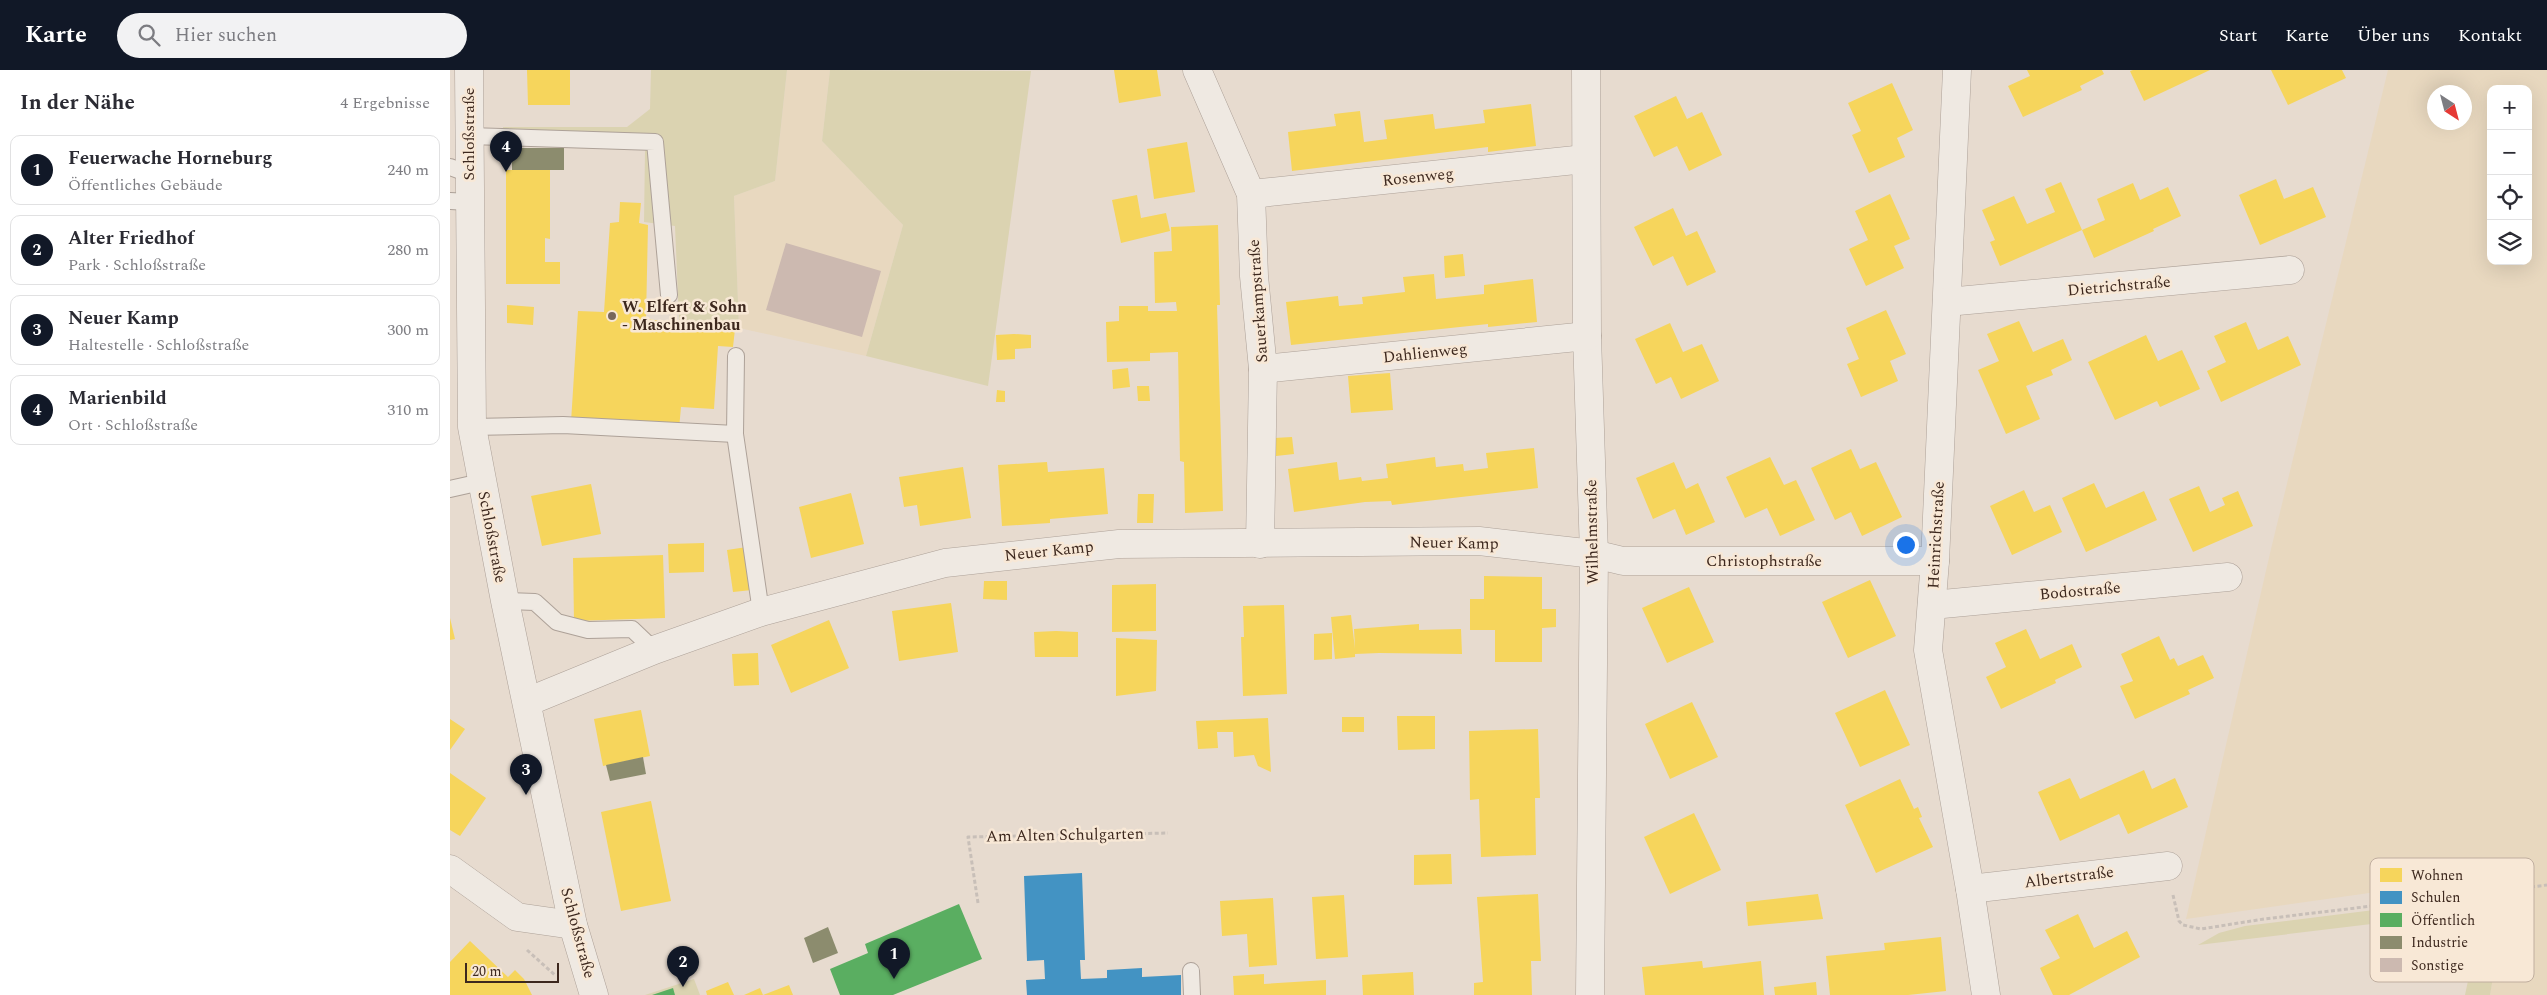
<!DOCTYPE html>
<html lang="de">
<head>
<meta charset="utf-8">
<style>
  body { margin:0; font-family:Spectral,serif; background:#f2f2f3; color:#2b2b33 }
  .controls { position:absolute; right:15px; top:15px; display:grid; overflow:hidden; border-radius:10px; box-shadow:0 5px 20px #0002 }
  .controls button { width:45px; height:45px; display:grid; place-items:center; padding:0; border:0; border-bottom:1px solid #e1e1e2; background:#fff; color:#2b2b33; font:25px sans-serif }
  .compass { position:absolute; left:1977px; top:15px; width:45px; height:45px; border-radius:50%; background:#fff; box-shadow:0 5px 20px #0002; rotate:144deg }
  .scale { position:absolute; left:15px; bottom:12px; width:94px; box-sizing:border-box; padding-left:5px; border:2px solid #3d281e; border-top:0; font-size:14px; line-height:18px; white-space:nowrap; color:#3d281e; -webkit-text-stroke:4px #f8e8d6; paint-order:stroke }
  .you { position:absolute; left:1455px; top:474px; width:18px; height:18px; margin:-12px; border:4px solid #fff; border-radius:50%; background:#1a73e8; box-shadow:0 0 0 8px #1a73e833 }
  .badge { display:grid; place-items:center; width:32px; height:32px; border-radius:50%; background:#111827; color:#fff; font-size:16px; font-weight:700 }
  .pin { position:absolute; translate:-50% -41px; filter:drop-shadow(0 1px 2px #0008) }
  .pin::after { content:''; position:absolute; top:26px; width:18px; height:15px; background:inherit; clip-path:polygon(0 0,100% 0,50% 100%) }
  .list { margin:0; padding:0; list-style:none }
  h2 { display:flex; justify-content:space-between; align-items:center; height:65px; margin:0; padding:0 20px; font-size:21px }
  h2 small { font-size:16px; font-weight:400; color:#7c7c81 }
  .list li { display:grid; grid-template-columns:32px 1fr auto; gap:15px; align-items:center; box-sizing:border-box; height:70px; margin:0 10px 10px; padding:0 10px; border:1px solid #e1e1e2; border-radius:10px }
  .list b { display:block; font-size:19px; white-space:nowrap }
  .list p { margin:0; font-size:16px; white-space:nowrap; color:#7c7c81 }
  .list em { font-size:16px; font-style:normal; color:#7c7c81 }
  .icon { flex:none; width:28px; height:28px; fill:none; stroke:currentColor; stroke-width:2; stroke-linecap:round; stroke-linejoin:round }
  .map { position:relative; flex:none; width:2097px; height:925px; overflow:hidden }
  header { display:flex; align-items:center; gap:30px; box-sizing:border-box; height:70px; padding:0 25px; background:#111827; color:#fff }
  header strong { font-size:24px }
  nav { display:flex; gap:28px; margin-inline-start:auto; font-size:18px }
  .search { width:350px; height:45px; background:#f2f2f3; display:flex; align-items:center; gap:12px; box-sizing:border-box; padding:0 18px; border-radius:28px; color:#7c7c81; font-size:19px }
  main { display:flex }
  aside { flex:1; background:#fff }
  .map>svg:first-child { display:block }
  .farmland { fill:#e8d8bf; fill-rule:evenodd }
  .green { fill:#dbd3b1 }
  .homes { fill:#f6d55c }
  .schools { fill:#4393c3 }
  .public { fill:#5aae61 }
  .industry { fill:#8c8c6e }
  .building { fill:#ccb9b0 }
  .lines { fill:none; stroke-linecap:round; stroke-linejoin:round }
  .lane-casing { stroke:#ada198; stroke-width:18 }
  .street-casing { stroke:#ada198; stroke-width:29 }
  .path { stroke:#c8bfb8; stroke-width:3; stroke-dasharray:4 2.5; stroke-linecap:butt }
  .lane { stroke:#efe9e2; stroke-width:16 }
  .street { stroke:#efe9e2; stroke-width:28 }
  .poi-dot { fill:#78675c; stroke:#f8e8d6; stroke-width:2 }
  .labels { text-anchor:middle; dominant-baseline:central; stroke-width:5; stroke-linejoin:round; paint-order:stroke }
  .street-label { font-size:16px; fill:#3d281e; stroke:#f8e8d6 }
  .poi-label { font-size:16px; font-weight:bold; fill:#3d281e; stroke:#f8e8d6; text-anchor:start }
  .key { fill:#f8e8d6; stroke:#c0ae9f; stroke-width:1 }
  .key-label { font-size:14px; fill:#3d281e }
</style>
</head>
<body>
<header>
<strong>Karte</strong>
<div class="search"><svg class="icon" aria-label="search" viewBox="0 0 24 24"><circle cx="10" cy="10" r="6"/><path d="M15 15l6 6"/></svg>Hier suchen</div>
<nav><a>Start</a><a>Karte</a><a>Über uns</a><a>Kontakt</a></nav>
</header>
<main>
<aside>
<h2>In der Nähe<small>4 Ergebnisse</small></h2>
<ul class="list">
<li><span class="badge">1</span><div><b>Feuerwache Horneburg</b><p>Öffentliches Gebäude</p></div><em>240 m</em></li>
<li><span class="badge">2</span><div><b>Alter Friedhof</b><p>Park · Schloßstraße</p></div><em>280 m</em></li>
<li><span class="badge">3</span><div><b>Neuer Kamp</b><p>Haltestelle · Schloßstraße</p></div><em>300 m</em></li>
<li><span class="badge">4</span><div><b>Marienbild</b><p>Ort · Schloßstraße</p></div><em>310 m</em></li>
</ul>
</aside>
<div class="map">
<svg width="2097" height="925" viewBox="0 0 2097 925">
  <rect width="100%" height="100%" fill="#e7dbcf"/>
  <g class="farmland">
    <path d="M 337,0 L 380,0 L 372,71 L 453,155 L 416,286 L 289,258 L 284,126 L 325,111 Z"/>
    <path d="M 1938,0 L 2097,0 L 2097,925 L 2040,925 L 2061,803 L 1736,849 L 1821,479 ZM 2041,19 L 2078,19 L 2078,191 L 2041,191 ZM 1984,22 L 2014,22 L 2014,52 L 1984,52 Z"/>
  </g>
  <g class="green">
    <path d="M 201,0 L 337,0 L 325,111 L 284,126 L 289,258 L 229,250 L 225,156 L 194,152 L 195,80 L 53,76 L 53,57 L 177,57 L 200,39 Z"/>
    <path d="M 380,0 L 581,1 L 538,316 L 416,286 L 453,155 L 372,71 Z"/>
    <path d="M 2044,825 L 2056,832 L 2040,925 L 2015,925 L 2030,854 L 2025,849 L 2013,843 L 1748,875 L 1769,863 L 1795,856 Z"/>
    <path d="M 244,909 L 250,925 L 195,925 Z"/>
  </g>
  <g class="homes">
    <path d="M 77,0 L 120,0 L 120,35 L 78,35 Z"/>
    <path d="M 664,0 L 707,0 L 711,26 L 669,33 Z"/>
    <path d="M 1577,0 L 1652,0 L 1654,4 L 1630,16 L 1632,20 L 1573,47 L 1558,16 L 1580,6 Z"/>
    <path d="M 1683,0 L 1760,0 L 1694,31 L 1680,1 Z"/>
    <path d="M 1821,0 L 1892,0 L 1896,8 L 1838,35 Z"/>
    <path d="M 1442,13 L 1463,60 L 1447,68 L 1455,87 L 1419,103 L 1402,65 L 1411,61 L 1398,33 Z"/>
    <path d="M 1226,26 L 1237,49 L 1252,42 L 1272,85 L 1239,101 L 1227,76 L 1204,87 L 1184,46 Z"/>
    <path d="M 1081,34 L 1086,76 L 1038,82 L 1038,77 L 842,101 L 838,62 L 886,56 L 884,44 L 910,41 L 914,72 L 937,69 L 934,50 L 983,44 L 985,59 L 1035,53 L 1033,40 Z"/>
    <path d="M 737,72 L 745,122 L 704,129 L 697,79 Z"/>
    <path d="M 100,99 L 100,169 L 95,168 L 95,192 L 110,192 L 110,214 L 56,214 L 56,100 Z"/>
    <path d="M 1826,109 L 1834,129 L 1863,117 L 1876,147 L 1810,175 L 1789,125 Z"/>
    <path d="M 1611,112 L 1632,160 L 1550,196 L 1540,172 L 1545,170 L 1532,140 L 1564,126 L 1577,154 L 1605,142 L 1595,119 Z"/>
    <path d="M 1683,113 L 1690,130 L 1718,117 L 1731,146 L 1703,159 L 1704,161 L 1644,188 L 1632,160 L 1655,150 L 1647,129 Z"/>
    <path d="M 1440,124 L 1460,169 L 1444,176 L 1454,198 L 1416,216 L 1399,179 L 1418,170 L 1405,141 Z"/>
    <path d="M 687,125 L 691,148 L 716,143 L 720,161 L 671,173 L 662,130 Z"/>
    <path d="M 170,132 L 191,133 L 189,153 L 198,155 L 196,249 L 285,259 L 283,277 L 268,276 L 264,339 L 231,337 L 229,359 L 121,352 L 128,241 L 154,242 L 160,153 L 169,152 Z"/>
    <path d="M 1223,138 L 1236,166 L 1247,161 L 1266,202 L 1237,216 L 1223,186 L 1203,196 L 1184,157 Z"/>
    <path d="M 768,155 L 770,235 L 767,235 L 773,441 L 735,443 L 734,392 L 730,391 L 728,282 L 700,283 L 700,291 L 657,292 L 656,252 L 669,251 L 669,236 L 698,236 L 698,241 L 727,241 L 726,232 L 705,233 L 704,182 L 722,181 L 721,157 Z"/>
    <path d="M 1013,184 L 1015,206 L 995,208 L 994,186 Z"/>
    <path d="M 984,204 L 986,229 L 1034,224 L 1034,215 L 1083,209 L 1087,252 L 1038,257 L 1038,254 L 841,275 L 836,232 L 888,226 L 889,236 L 913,234 L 912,227 L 955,222 L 953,207 Z"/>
    <path d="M 57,235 L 84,237 L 83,255 L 57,253 Z"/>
    <path d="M 1436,240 L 1456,284 L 1440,291 L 1448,311 L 1411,327 L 1397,294 L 1409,289 L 1396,258 Z"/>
    <path d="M 1569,251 L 1583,282 L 1613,269 L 1622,290 L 1601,300 L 1603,305 L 1576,316 L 1590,349 L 1556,364 L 1528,300 L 1549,291 L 1537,264 Z"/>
    <path d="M 1796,252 L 1808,280 L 1838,266 L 1851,295 L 1771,332 L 1757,301 L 1776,292 L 1764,266 Z"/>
    <path d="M 1220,253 L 1233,282 L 1252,274 L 1269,311 L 1231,329 L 1221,307 L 1206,314 L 1185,269 Z"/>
    <path d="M 564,264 L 581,265 L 581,278 L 565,279 L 565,289 L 547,290 L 546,265 Z"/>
    <path d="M 1696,265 L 1708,291 L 1732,280 L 1750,319 L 1710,337 L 1707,331 L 1665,350 L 1638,292 Z"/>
    <path d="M 678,298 L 680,317 L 663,319 L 662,300 Z"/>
    <path d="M 940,303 L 943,340 L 901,343 L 898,306 Z"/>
    <path d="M 687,316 L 699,316 L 700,331 L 688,331 Z"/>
    <path d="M 547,320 L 555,321 L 555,332 L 546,332 Z"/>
    <path d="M 842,367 L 844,384 L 826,386 L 824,368 Z"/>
    <path d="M 1084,378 L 1088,418 L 942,435 L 941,431 L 915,432 L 844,442 L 838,399 L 887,392 L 889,410 L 911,407 L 912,411 L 938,408 L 936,394 L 985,387 L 986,397 L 1013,394 L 1014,401 L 1038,398 L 1036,383 Z"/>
    <path d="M 1401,379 L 1410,399 L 1426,392 L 1452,447 L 1412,466 L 1401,442 L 1385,450 L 1361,398 Z"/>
    <path d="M 1320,387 L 1334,415 L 1346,410 L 1365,450 L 1330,466 L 1317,438 L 1295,448 L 1276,407 Z"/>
    <path d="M 597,392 L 598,402 L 654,398 L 658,444 L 600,449 L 600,453 L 552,456 L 548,395 Z"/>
    <path d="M 1224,392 L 1236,419 L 1248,413 L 1265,452 L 1236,465 L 1225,439 L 1203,449 L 1186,408 Z"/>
    <path d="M 513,397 L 521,448 L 470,456 L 467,435 L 454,437 L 449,407 Z"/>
    <path d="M 1644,413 L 1656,438 L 1694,421 L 1707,450 L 1636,482 L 1612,428 Z"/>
    <path d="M 141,414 L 151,464 L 92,476 L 81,426 Z"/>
    <path d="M 1749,416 L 1760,442 L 1775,435 L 1772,428 L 1788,421 L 1803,456 L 1743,482 L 1719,429 Z"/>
    <path d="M 1574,420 L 1584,442 L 1600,435 L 1612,462 L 1562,485 L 1540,436 Z"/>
    <path d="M 401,423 L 414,474 L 361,488 L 349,437 Z"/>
    <path d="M 688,424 L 704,424 L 703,453 L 687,453 Z"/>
    <path d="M 254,473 L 254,502 L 219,503 L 218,474 Z"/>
    <path d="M 297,477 L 302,520 L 283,522 L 277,480 Z"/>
    <path d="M 213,485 L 215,548 L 124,551 L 123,488 Z"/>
    <path d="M 1034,506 L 1092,507 L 1092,539 L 1106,539 L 1106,557 L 1092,558 L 1092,592 L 1045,592 L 1045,560 L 1020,560 L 1020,529 L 1034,529 Z"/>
    <path d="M 1420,510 L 1446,566 L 1398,588 L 1372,532 Z"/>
    <path d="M 534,511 L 557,511 L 557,530 L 533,529 Z"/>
    <path d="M 706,514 L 706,561 L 662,562 L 662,515 Z"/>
    <path d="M 1239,517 L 1264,572 L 1217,593 L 1192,538 Z"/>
    <path d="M 501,533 L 508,582 L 449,591 L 442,541 Z"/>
    <path d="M 834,535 L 837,624 L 793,626 L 791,567 L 794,567 L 793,536 Z"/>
    <path d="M 901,545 L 905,579 L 904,559 L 969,554 L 969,560 L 1011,559 L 1012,584 L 929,583 L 905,584 L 905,587 L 885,589 L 881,547 Z"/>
    <path d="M 0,548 L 5,569 L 0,570 Z"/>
    <path d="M 379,550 L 399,598 L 341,623 L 321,575 Z"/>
    <path d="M 1576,559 L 1590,589 L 1622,574 L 1632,597 L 1605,610 L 1606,613 L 1551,639 L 1536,607 L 1556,597 L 1545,573 Z"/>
    <path d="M 606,561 L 628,562 L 628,587 L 585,587 L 584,562 Z"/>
    <path d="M 882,563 L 882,589 L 864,590 L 864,564 Z"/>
    <path d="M 1709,566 L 1720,590 L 1724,588 L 1728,596 L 1753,585 L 1764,608 L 1738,620 L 1740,624 L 1685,649 L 1670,616 L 1683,611 L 1671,584 Z"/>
    <path d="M 666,568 L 707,570 L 706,621 L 666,626 Z"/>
    <path d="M 308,583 L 309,615 L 284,616 L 282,584 Z"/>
    <path d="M 1435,620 L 1460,675 L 1410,697 L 1385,643 Z"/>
    <path d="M 1242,632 L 1268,687 L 1220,709 L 1195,654 Z"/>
    <path d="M 191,640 L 200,686 L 153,696 L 144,649 Z"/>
    <path d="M 947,646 L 985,646 L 985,679 L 948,680 Z"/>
    <rect x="892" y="647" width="22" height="15"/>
    <path d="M 818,648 L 821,702 L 808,696 L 804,685 L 784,687 L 783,662 L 767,662 L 768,678 L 748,679 L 746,651 Z"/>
    <path d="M 0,649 L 15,659 L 0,680 Z"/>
    <path d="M 1088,659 L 1090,728 L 1085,728 L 1086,785 L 1031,787 L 1029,729 L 1020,730 L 1019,661 Z"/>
    <path d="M 1694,700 L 1702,719 L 1725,708 L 1738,737 L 1678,764 L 1669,744 L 1610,771 L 1588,722 L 1620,708 L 1630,729 Z"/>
    <path d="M 0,703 L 36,728 L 10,766 L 0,760 Z"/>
    <path d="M 1450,709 L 1464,739 L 1468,737 L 1472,747 L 1469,748 L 1483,777 L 1426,803 L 1395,735 Z"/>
    <path d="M 201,731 L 221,831 L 171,841 L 151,742 Z"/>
    <path d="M 1244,743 L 1271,800 L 1220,824 L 1194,767 Z"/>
    <path d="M 1001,784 L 1002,814 L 964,815 L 964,785 Z"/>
    <path d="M 1088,824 L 1091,891 L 1081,891 L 1082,925 L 1024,925 L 1024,913 L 1033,912 L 1027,827 Z"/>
    <path d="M 1368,824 L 1373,849 L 1298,856 L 1296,832 Z"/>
    <path d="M 894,825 L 898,887 L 866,889 L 862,827 Z"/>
    <path d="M 823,828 L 827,895 L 799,897 L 797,864 L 772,866 L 770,831 Z"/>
    <path d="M 1628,844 L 1644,878 L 1677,861 L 1690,887 L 1619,925 L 1603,925 L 1590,898 L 1610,888 L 1595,860 Z"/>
    <path d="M 1491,867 L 1496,921 L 1458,925 L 1380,925 L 1376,886 L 1435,880 L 1434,873 Z"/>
    <path d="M 20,871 L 58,907 L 65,900 L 74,909 L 82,925 L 0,925 L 0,892 Z"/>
    <path d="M 1252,891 L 1253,898 L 1311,891 L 1314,925 L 1195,925 L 1192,897 Z"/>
    <path d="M 963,902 L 964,925 L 913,925 L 912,905 Z"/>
    <path d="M 814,904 L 814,914 L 876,910 L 876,925 L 784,925 L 783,906 Z"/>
    <path d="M 278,912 L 284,925 L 257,925 L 256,921 Z"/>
    <path d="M 1366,912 L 1367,925 L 1325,925 L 1324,917 Z"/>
    <path d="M 339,915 L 343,925 L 294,925 L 310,918 L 313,925 Z"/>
  </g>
  <path class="schools" d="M 632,803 L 635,890 L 630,890 L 631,909 L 657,908 L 657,900 L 692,898 L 692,907 L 731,905 L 731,925 L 577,925 L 576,910 L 595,909 L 594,890 L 577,891 L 574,806 Z"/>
  <g class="public">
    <path d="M 509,834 L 532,889 L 443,925 L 390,925 L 380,899 L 418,883 L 415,874 Z"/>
    <path d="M 223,918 L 225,925 L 202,925 Z"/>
  </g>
  <g class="industry">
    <rect x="62" y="78" width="52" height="22"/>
    <path d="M 193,687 L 196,704 L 160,711 L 156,695 Z"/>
    <path d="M 378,857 L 388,883 L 363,893 L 354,868 Z"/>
  </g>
  <path class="building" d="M 336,173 L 431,201 L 412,267 L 316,240 Z"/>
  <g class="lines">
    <defs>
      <g id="lane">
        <path d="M 19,66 L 205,72 L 219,225"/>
        <path d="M 0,97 L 19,104"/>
        <path d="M 0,131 L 19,132"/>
        <path d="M 286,286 L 285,364 L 311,542"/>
        <path d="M 22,357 L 113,355 L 285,364"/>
        <path d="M 0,419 L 31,412"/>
        <path d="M 55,531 L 85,532 L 107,552 L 138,560 L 182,559 L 204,580"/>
        <path d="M 741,901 L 742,925"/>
      </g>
      <g id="street">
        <path d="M 19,0 L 22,357 L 55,531 L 123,855 L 144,925"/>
        <path d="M 747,0 L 801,124 L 804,206 L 813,299 L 810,474"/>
        <path d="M 1136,0 L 1137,266 L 1144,484 L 1140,925"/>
        <path d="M 1507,0 L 1485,491 L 1478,580 L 1520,819 L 1536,925"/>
        <path d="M 801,124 L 1135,89"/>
        <path d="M 1497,232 L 1840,200"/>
        <path d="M 813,299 L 1137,266"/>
        <path d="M 1482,535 L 1778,507"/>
        <path d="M 77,632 L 204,580 L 311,542 L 495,493 L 669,474 L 1029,471 L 1144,484 L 1173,491 L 1485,491"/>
        <path d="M 0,799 L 67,847 L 123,855"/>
        <path d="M 1520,819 L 1718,796"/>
      </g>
    </defs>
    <use href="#lane" class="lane-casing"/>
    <use href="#street" class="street-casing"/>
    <g class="path">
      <path d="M 1723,825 L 1729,851 L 1733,855 L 1751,859 L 1814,849 L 2097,815"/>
      <path d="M 528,833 L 518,767 L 718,763"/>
      <path d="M 77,880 L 106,906"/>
    </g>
    <use href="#lane" class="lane"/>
    <use href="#street" class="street"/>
  </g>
  <circle class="poi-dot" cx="162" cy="246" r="5"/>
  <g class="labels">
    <g class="street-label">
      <text transform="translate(19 64) rotate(-90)">Schloßstraße</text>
      <text transform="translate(968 107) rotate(-6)">Rosenweg</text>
      <text transform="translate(1669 216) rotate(-5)">Dietrichstraße</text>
      <text transform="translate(808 231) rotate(-94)">Sauerkampstraße</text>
      <text transform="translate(975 283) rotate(-6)">Dahlienweg</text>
      <text transform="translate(1142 462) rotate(-91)">Wilhelmstraße</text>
      <text transform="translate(1486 465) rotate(-87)">Heinrichstraße</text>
      <text transform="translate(42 467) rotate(79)">Schloßstraße</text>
      <text transform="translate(1004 473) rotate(1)">Neuer Kamp</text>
      <text transform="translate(599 481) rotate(-6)">Neuer Kamp</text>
      <text x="1314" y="491">Christophstraße</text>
      <text transform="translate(1630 521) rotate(-5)">Bodostraße</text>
      <text transform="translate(615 765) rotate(-1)">Am Alten Schulgarten</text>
      <text transform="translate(1619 807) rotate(-7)">Albertstraße</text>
      <text transform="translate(128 863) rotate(75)">Schloßstraße</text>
    </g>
    <g class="poi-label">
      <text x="172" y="237">W. Elfert &amp; Sohn<tspan x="172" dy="18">- Maschinenbau</tspan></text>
    </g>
  </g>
  <rect x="1920" y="788" width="164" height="124" rx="8" class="key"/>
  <rect x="1930" y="798" width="22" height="14" fill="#f6d55c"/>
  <rect x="1930" y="821" width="22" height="13" fill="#4393c3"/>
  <rect x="1930" y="843" width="22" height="14" fill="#5aae61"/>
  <rect x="1930" y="866" width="22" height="13" fill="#8c8c6e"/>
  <rect x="1930" y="888" width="22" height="14" fill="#ccb9b0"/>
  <g class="key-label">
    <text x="1961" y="810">Wohnen</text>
    <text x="1961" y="832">Schulen</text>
    <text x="1961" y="855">Öffentlich</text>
    <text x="1961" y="877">Industrie</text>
    <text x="1961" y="900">Sonstige</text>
  </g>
</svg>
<div class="controls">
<button>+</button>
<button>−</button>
<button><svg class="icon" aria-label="locate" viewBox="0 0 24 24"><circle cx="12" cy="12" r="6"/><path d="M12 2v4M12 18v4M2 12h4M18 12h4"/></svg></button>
<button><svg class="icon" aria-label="layers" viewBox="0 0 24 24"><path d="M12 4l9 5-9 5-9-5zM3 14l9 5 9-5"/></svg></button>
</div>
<svg class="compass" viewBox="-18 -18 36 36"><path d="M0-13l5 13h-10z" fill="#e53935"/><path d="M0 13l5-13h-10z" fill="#7c7c81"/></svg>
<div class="scale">20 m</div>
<div class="you"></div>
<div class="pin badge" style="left:444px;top:909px">1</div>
<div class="pin badge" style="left:233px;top:917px">2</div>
<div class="pin badge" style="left:76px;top:725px">3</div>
<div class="pin badge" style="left:56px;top:102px">4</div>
</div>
</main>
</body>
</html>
